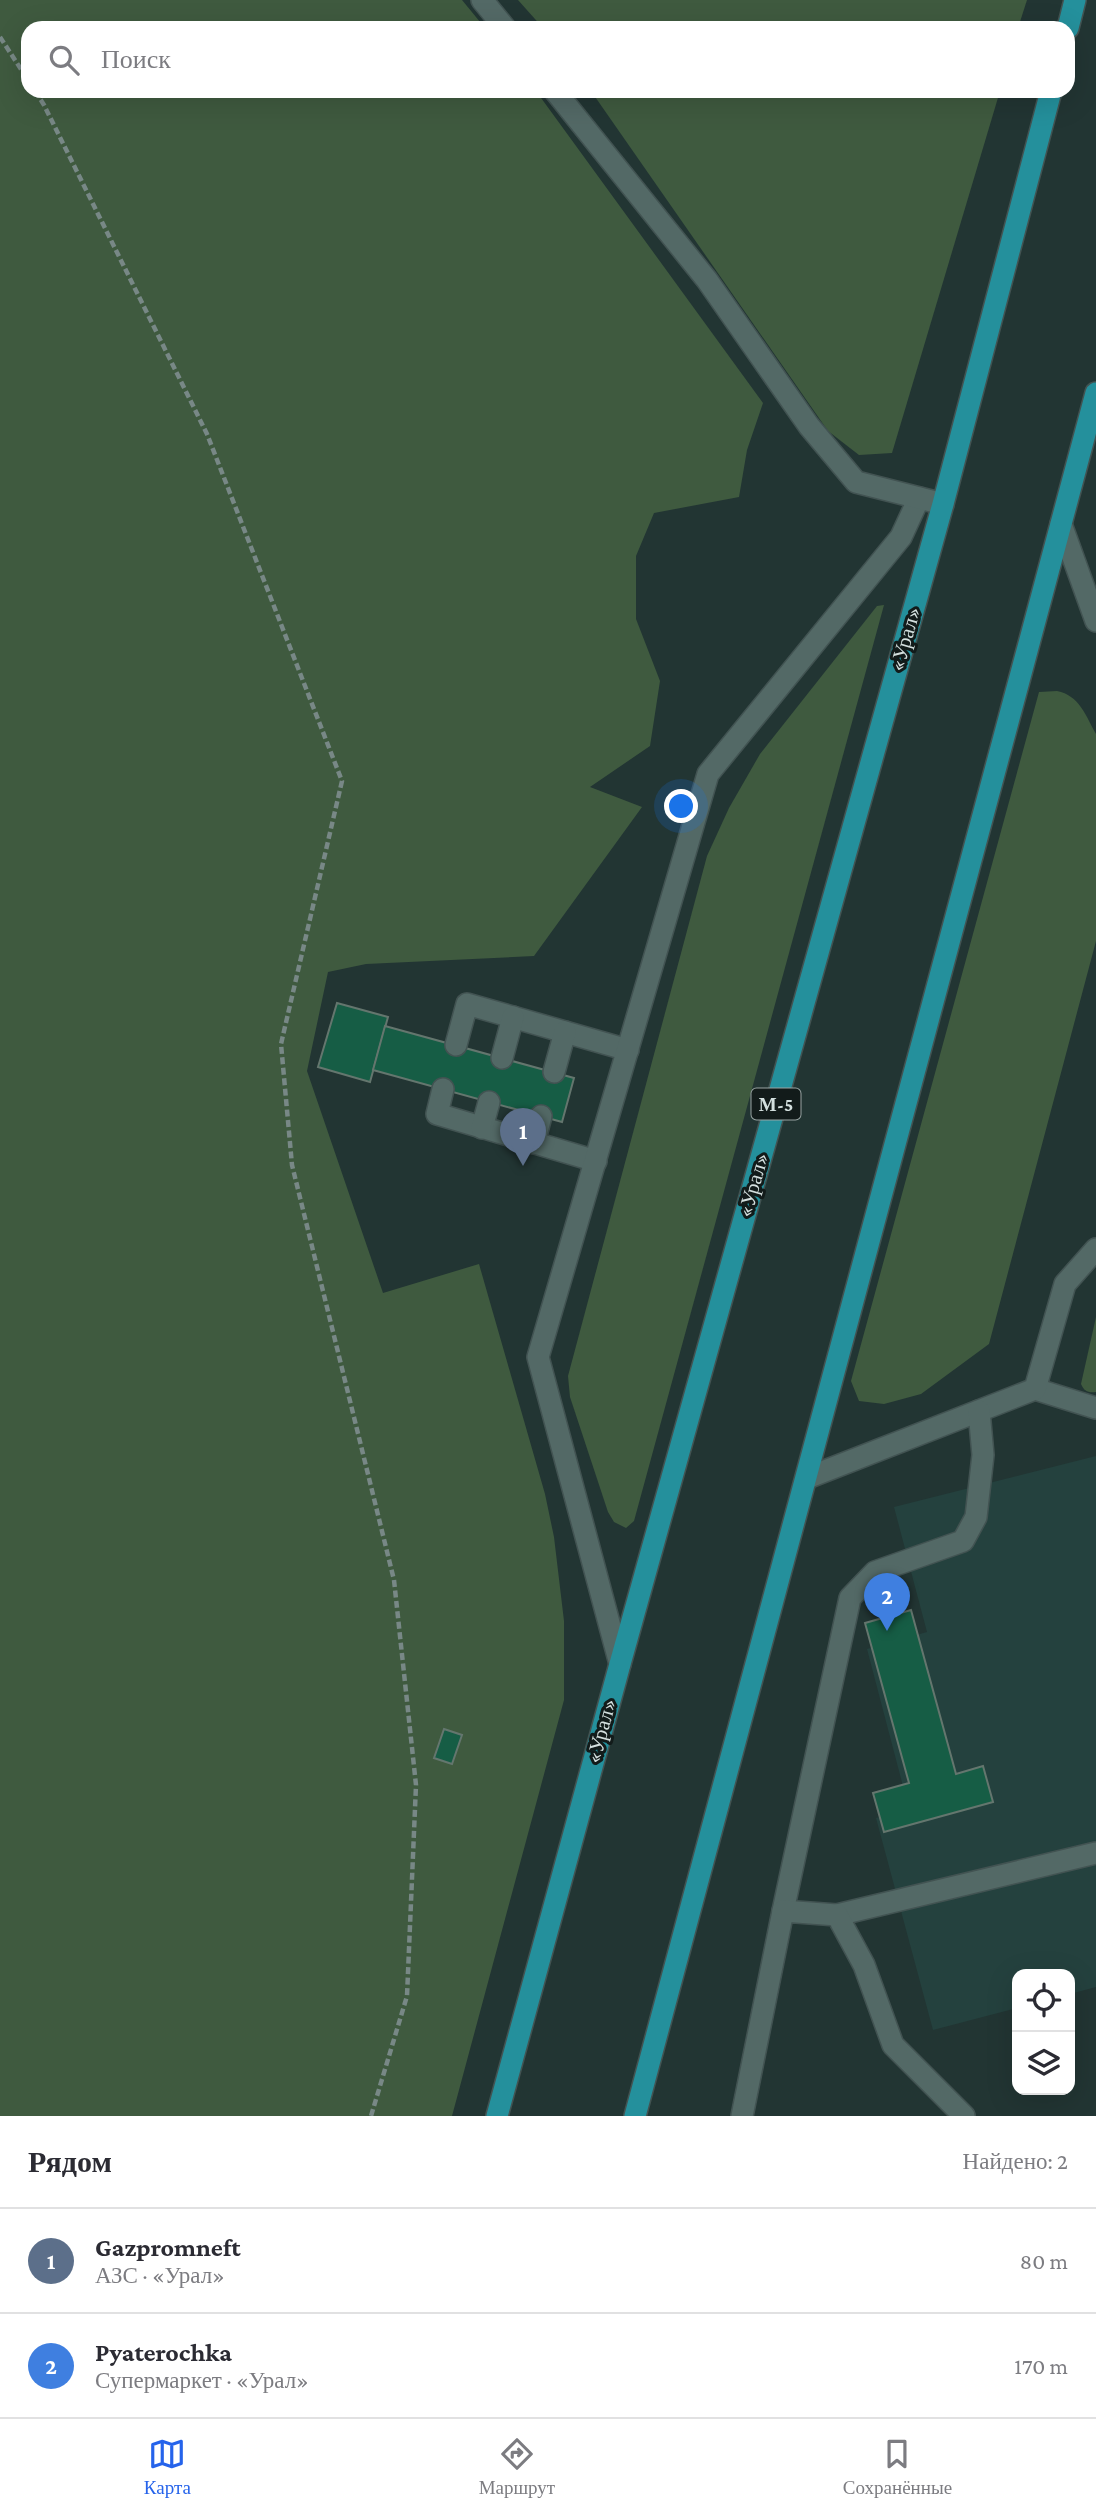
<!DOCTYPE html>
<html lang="ru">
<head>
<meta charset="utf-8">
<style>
  body { margin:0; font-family:"Crimson Pro",serif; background:#f2f2f3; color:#2b2b33 }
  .controls { position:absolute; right:21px; bottom:21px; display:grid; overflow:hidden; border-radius:14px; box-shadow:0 7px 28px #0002 }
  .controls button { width:63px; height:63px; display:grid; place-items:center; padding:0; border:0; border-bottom:2px solid #e1e1e2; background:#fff; color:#2b2b33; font:35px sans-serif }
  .you { position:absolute; left:682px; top:807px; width:24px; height:24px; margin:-18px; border:5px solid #fff; border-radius:50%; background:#1a73e8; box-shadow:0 0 0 10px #1a73e833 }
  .badge { display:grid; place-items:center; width:46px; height:46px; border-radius:50%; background:#2563eb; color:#fff; font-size:23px; font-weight:700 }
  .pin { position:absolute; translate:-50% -58px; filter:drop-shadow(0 2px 4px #0008) }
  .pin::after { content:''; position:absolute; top:37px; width:24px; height:21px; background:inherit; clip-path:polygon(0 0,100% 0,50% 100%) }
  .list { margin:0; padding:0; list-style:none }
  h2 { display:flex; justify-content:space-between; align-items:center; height:91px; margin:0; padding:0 28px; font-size:30px }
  h2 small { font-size:23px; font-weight:400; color:#7c7c81 }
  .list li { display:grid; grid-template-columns:46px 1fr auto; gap:21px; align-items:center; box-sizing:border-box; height:105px; padding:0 28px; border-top:2px solid #e1e1e2 }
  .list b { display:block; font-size:26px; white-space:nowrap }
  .list p { margin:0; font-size:23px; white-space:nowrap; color:#7c7c81 }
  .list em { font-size:23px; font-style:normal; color:#7c7c81 }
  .icon { flex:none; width:38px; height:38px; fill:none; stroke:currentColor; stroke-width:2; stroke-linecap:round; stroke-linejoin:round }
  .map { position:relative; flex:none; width:1096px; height:2116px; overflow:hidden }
  .search { position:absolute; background:#fff; box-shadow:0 7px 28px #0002; left:21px; right:21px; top:21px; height:77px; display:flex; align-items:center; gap:18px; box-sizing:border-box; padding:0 24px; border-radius:21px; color:#7c7c81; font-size:26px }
  .sheet { height:301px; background:#fff }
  nav { display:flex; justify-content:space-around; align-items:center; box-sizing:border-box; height:98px; border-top:2px solid #e1e1e2; background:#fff; font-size:19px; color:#7c7c81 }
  nav a { display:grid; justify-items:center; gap:4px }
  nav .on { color:#2563eb }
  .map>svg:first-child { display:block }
  .built { fill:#24413e }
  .green { fill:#3f5a3f }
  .building { fill:#165d45; stroke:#64766e; stroke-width:2 }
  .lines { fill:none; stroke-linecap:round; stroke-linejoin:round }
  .service-casing { stroke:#425352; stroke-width:24 }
  .minor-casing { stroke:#425352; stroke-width:24 }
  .trunk-casing { stroke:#425352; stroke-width:24 }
  .path { stroke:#788886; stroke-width:4.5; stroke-dasharray:7 3.5; stroke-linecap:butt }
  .service { stroke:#536966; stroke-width:21 }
  .minor { stroke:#536966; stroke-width:21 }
  .trunk { stroke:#24909c; stroke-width:21 }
  .labels { text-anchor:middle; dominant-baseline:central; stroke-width:6; stroke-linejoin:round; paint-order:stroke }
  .shield { fill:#121b1a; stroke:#99a4a3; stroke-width:2 }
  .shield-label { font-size:19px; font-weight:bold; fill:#d3dfde }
  .street-label { font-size:21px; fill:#d3dfde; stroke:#121b1a }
</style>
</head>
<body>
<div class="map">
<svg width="1096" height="2116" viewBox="0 0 1096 2116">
  <rect width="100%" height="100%" fill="#223533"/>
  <path class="built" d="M 1096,1456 L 1096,1987 L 1070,1994 L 1070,1974 L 1017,1974 L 1017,2008 L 933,2030 L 876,1818 L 909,1809 L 867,1649 L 927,1632 L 894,1507 Z"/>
  <g class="green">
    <path d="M 0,0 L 462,0 L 485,28 L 28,28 L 28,91 L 536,91 L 763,403 L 747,450 L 739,497 L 654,513 L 636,556 L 636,619 L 660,681 L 650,746 L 590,787 L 642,807 L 534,956 L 366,964 L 328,972 L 307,1071 L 383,1293 L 479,1264 L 545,1494 L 554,1537 L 564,1621 L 564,1700 L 452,2116 L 0,2116 Z"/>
    <path d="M 518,0 L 1027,0 L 1018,28 L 543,28 Z"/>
    <path d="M 591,91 L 1000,91 L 892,453 L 859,455 L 828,431 Z"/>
    <path d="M 884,605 L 634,1521 L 626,1528 L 614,1522 L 608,1512 L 570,1397 L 568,1376 L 707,856 L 729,808 L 760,754 L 877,606 Z"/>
    <path d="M 1057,691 C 1079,695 1086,716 1096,734 L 1096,941 L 989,1344 L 921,1394 L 884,1404 L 859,1401 L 851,1381 L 1039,692 Z"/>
    <path d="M 1096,1317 L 1096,1392 C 1088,1393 1084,1391 1081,1384 Z"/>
  </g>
  <g class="building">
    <path d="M 337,1003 L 388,1017 L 370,1082 L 318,1067 Z"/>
    <path d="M 385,1026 L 574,1078 L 562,1122 L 373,1070 Z"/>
    <path d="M 911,1610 L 956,1774 L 983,1766 L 993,1802 L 884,1832 L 873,1793 L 909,1783 L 865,1623 Z"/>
    <path d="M 444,1729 L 462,1735 L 452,1764 L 434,1758 Z"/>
  </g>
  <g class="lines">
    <defs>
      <g id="service">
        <path d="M 1061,524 L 1096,621"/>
        <path d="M 456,1045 L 467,1004 L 628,1050"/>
        <path d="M 502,1058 L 513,1017"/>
        <path d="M 554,1072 L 565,1032"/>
        <path d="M 443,1089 L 437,1114 L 596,1161"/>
        <path d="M 482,1128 L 489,1102"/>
        <path d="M 534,1143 L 541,1116"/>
        <path d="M 1035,1389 L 1096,1408"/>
        <path d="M 807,1478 L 1035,1389 L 1065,1284 L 1096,1249"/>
        <path d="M 620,1664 L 538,1357 L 708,774 L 901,537 L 919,498"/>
        <path d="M 783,1911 L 850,1598 L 875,1572 L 963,1541 L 976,1517 L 983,1455 L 979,1411"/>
        <path d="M 837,1915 L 1096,1853"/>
      </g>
      <g id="minor">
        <path d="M 482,0 L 505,28"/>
        <path d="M 555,91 L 707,280 L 809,426 L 856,482 L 943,504"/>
        <path d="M 742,2116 L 783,1911 L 837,1915 L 864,1965 L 893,2045 L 964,2116"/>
      </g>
      <g id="trunk">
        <path d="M 1068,28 L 1075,0"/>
        <path d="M 497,2116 L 620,1664 L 943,504 L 1051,91"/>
        <path d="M 635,2116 L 1096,393"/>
      </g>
    </defs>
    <use href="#service" class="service-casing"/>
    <use href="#minor" class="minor-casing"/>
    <use href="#trunk" class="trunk-casing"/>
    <g class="path">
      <path d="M 0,37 L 28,80"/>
      <path d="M 35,91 L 44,105 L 207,434 L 342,781 L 281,1044 L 292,1165 L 394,1580 L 416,1785 L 407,1996 L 371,2116"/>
    </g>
    <use href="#service" class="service"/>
    <use href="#minor" class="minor"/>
    <use href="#trunk" class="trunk"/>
  </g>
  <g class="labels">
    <rect class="shield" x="751.5" y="1088.5" width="49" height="31" rx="5"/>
    <g class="shield-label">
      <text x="776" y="1104">М-5</text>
    </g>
    <g class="street-label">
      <text transform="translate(905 639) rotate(-74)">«Урал»</text>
      <text transform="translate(753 1185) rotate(-74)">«Урал»</text>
      <text transform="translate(601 1731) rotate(-75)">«Урал»</text>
    </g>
  </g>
</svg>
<div class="controls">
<button><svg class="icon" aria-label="locate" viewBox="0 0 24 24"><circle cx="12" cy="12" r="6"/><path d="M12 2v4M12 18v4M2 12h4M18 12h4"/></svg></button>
<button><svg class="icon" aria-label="layers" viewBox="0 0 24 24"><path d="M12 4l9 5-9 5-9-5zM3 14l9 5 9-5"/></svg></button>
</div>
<div class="you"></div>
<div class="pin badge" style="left:523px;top:1166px;background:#5c6f8a">1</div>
<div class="pin badge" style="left:887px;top:1631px;background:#3f7fe0">2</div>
<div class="search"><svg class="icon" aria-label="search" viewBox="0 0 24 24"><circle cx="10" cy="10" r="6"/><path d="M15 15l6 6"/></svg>Поиск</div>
</div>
<section class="sheet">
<h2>Рядом<small>Найдено: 2</small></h2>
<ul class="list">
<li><span class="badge" style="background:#5c6f8a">1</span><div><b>Gazpromneft</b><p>АЗС · «Урал»</p></div><em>80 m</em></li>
<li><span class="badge" style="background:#3f7fe0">2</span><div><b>Pyaterochka</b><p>Супермаркет · «Урал»</p></div><em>170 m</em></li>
</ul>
</section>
<nav>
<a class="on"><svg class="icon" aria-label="map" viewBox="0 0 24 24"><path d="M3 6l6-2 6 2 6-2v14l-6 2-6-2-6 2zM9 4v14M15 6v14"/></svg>Карта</a>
<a><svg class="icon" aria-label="directions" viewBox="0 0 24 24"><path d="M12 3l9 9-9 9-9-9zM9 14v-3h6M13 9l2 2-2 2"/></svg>Маршрут</a>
<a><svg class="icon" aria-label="saved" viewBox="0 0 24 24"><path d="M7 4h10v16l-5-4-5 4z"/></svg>Сохранённые</a>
</nav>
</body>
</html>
